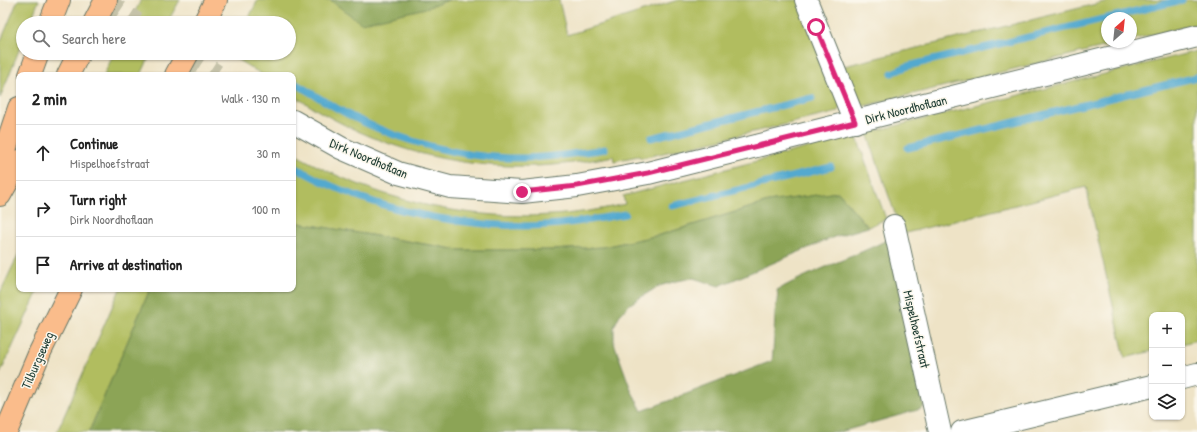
<!DOCTYPE html>
<html lang="en">
<head>
<meta charset="utf-8">
<style>
  body { margin:0; font-family:"Patrick Hand",sans-serif; background:#f6f6f6; color:#222 }
  .controls { position:absolute; right:12px; bottom:12px; display:grid; overflow:hidden; border-radius:8px; box-shadow:0 1px 3px #0004 }
  .controls button { width:36px; height:36px; display:grid; place-items:center; padding:0; border:0; border-bottom:1px solid #e0e0e0; background:#fff; color:#222; font:20px sans-serif }
  .compass { position:absolute; left:1101px; top:12px; width:36px; height:36px; border-radius:50%; background:#fff; box-shadow:0 1px 3px #0004; rotate:27deg }
  .stop { position:absolute; width:12px; height:12px; margin:-9px; border:3px solid #db2777; border-radius:50%; background:#fff }
  .stop.end { background:#db2777; border-color:#fff; box-shadow:0 1px 4px #0008 }
  .list { margin:0; padding:0; list-style:none }
  h2 { display:flex; justify-content:space-between; align-items:center; height:52px; margin:0; padding:0 16px; font-size:17px }
  h2 small { font-size:13px; font-weight:400; color:#767676 }
  .list li { display:grid; grid-template-columns:26px 1fr auto; gap:12px; align-items:center; box-sizing:border-box; height:56px; padding:0 16px; border-top:1px solid #e0e0e0 }
  .list b { display:block; font-size:15px; white-space:nowrap }
  .list p { margin:0; font-size:13px; white-space:nowrap; color:#767676 }
  .list em { font-size:13px; font-style:normal; color:#767676 }
  .icon { flex:none; width:22px; height:22px; fill:none; stroke:currentColor; stroke-width:2; stroke-linecap:round; stroke-linejoin:round }
  .map { position:relative; flex:none; width:1197px; height:432px; overflow:hidden }
  .search { position:absolute; background:#fff; box-shadow:0 1px 3px #0004; left:16px; top:16px; width:280px; height:44px; display:flex; align-items:center; gap:10px; box-sizing:border-box; padding:0 14px; border-radius:22px; color:#767676; font-size:15px }
  .panel { position:absolute; background:#fff; box-shadow:0 1px 3px #0004; left:16px; top:72px; width:280px; height:220px; border-radius:8px }
  .map>svg:first-child { display:block }
  .green { fill:#b1bd5f; stroke:#687d4a }
  .forest { fill:#8ca456; stroke:#567045 }
  .lines { fill:none; stroke-linecap:round; stroke-linejoin:round }
  .stream { stroke:#53a9cf; stroke-width:7 }
  .minor-tunnel { stroke:#c5c2a9; stroke-width:22; stroke-dasharray:22 11; stroke-linecap:butt }
  .minor-casing { stroke:#677767; stroke-width:24 }
  .highway-casing { stroke:#677767; stroke-width:24 }
  .minor { stroke:#fff; stroke-width:22 }
  .highway { stroke:#fabc8b; stroke-width:22 }
  .route { stroke:#db2777; stroke-width:5 }
  .labels { text-anchor:middle; dominant-baseline:central; stroke-width:3; stroke-linejoin:round; paint-order:stroke }
  .street-label { font-size:13px; fill:#1f3d34; stroke:#fbf7ec }
</style>
</head>
<body>
<div class="map">
<svg width="1197" height="432" viewBox="0 0 1197 432">
  <rect width="100%" height="100%" fill="#fbf7ec"/>
  <filter id="ink" filterUnits="userSpaceOnUse"><feTurbulence type="fractalNoise" baseFrequency=".025" numOctaves="2"/><feDisplacementMap in="SourceGraphic" scale="8" xChannelSelector="R" yChannelSelector="G"/><feConvolveMatrix kernelMatrix="1 2 1 2 8 2 1 2 1" color-interpolation-filters="sRGB"/></filter>
  <filter id="wash" filterUnits="userSpaceOnUse"><feTurbulence type="fractalNoise" baseFrequency=".012" numOctaves="4" result="noise"/><feDisplacementMap in="SourceGraphic" scale="16" xChannelSelector="R" yChannelSelector="G"/><feGaussianBlur stdDeviation="0.9" result="paint"/><feColorMatrix in="noise" values="0 0 0 0 0 0 0 0 0 0 0 0 0 0 0 0 0 1.4 0 .05"/><feComposite in="paint" operator="in"/></filter>
  <g filter="url(#wash)">
    <rect width="100%" height="100%" fill="#eee3c6"/>
    <g class="green">
      <path d="M 18,0 L 39,0 L 30,23 L 23,23 L 23,40 L 0,98 L 0,43 Z"/>
      <path d="M 141,0 L 180,0 L 167,23 L 129,23 Z"/>
      <path d="M 258,0 L 559,0 L 567,35 L 678,0 L 801,0 L 842,103 L 838,112 L 642,158 L 638,156 L 614,161 L 613,156 C 499,181 390,160 293,95 L 293,75 L 263,75 L 238,60 L 230,53 L 289,53 L 289,23 L 246,23 Z"/>
      <path d="M 1112,0 L 1197,0 L 1197,24 L 1131,40 L 1131,18 L 1107,18 L 1107,42 L 1123,42 L 864,106 L 853,99 L 840,67 Z"/>
      <path d="M 1197,51 L 1197,340 L 1182,344 L 1182,315 L 1152,315 L 1152,351 L 1125,358 L 1086,187 L 902,234 L 867,133 Z"/>
      <path d="M 114,53 L 151,53 L 141,75 L 104,75 Z"/>
      <path d="M 856,135 L 886,219 L 868,227 L 838,192 L 768,202 L 660,235 L 603,247 L 552,250 L 460,250 L 293,222 L 293,153 C 394,211 511,231 625,204 L 623,196 Z"/>
      <path d="M 19,253 L 19,289 L 39,289 L 0,374 L 0,293 Z"/>
      <path d="M 120,289 L 150,289 L 89,432 L 57,432 Z"/>
    </g>
    <g class="forest">
      <path d="M 330,0 L 449,0 L 426,8 L 361,23 Z"/>
      <path d="M 838,192 L 868,227 L 834,237 L 719,286 L 693,278 L 677,281 L 659,286 L 630,304 L 619,316 L 614,327 L 614,343 L 631,390 L 642,411 L 772,361 C 774,345 774,330 775,314 C 775,306 779,298 777,290 C 814,270 854,257 891,238 L 924,407 L 921,409 L 840,432 L 89,432 L 150,289 L 293,289 L 293,222 L 460,250 L 552,250 L 603,247 L 660,235 L 768,202 Z"/>
    </g>
    <g class="lines">
      <g class="stream">
        <path d="M 1107,18 L 1182,0"/>
        <path d="M 892,73 L 908,66 L 1107,18"/>
        <path d="M 293,82 C 315,95 336,109 359,120 C 402,141 460,157 508,158 C 541,159 573,154 605,149"/>
        <path d="M 651,138 L 812,98"/>
        <path d="M 908,148 L 1197,77"/>
        <path d="M 293,166 C 361,206 444,225 523,226 C 557,226 592,220 625,214"/>
        <path d="M 672,206 L 831,167"/>
      </g>
    </g>
  </g>
  <g filter="url(#ink)">
    <g class="lines">
      <g class="minor-tunnel">
        <path d="M 101,0 L 136,23"/>
        <path d="M 182,53 L 216,75"/>
      </g>
      <defs>
        <g id="minor">
          <path d="M 806,0 L 855,122"/>
          <path d="M 293,121 L 341,148 L 398,173 L 450,187 L 522,192 L 577,186 L 648,173 L 1197,36"/>
          <path d="M 894,226 L 940,432"/>
          <path d="M 1182,378 L 1197,374"/>
          <path d="M 962,432 L 1152,386"/>
        </g>
        <g id="highway">
          <path d="M 50,23 L 59,0"/>
          <path d="M 94,23 L 106,0"/>
          <path d="M 204,23 L 216,0"/>
          <path d="M 30,75 L 38,53"/>
          <path d="M 68,75 L 79,53"/>
          <path d="M 176,75 L 188,53"/>
          <path d="M 0,165 L 19,108"/>
          <path d="M 0,195 L 19,161"/>
          <path d="M 6,432 L 40,352 L 71,289"/>
        </g>
      </defs>
      <use href="#minor" class="minor-casing"/>
      <use href="#highway" class="highway-casing"/>
      <use href="#minor" class="minor"/>
      <use href="#highway" class="highway"/>
    </g>
  </g>
  <g class="lines" filter="url(#ink)">
    <path class="route" d="M 522,192 L 577,186 L 648,173 L 855,122 L 816,27"/>
  </g>
  <g class="labels">
    <g class="street-label">
      <text transform="translate(906 109) rotate(-14)">Dirk Noordhoflaan</text>
      <text transform="translate(369 158) rotate(23)">Dirk Noordhoflaan</text>
      <text transform="translate(917 329) rotate(77)">Mispelhoefstraat</text>
      <text transform="translate(37 360) rotate(-66)">Tilburgseweg</text>
    </g>
  </g>
</svg>
<div class="controls">
<button>+</button>
<button>−</button>
<button><svg class="icon" aria-label="layers" viewBox="0 0 24 24"><path d="M12 4l9 5-9 5-9-5zM3 14l9 5 9-5"/></svg></button>
</div>
<svg class="compass" viewBox="-18 -18 36 36"><path d="M0-13l5 13h-10z" fill="#e53935"/><path d="M0 13l5-13h-10z" fill="#767676"/></svg>
<div class="stop" style="left:816px;top:27px"></div>
<div class="stop end" style="left:522px;top:192px"></div>
<div class="search"><svg class="icon" aria-label="search" viewBox="0 0 24 24"><circle cx="10" cy="10" r="6"/><path d="M15 15l6 6"/></svg>Search here</div>
<section class="panel">
<h2>2 min<small>Walk · 130 m</small></h2>
<ul class="list">
<li><svg class="icon" aria-label="ahead" viewBox="0 0 24 24"><path d="M12 20V5M6 11l6-6 6 6"/></svg><div><b>Continue</b><p>Mispelhoefstraat</p></div><em>30 m</em></li>
<li><svg class="icon" aria-label="right" viewBox="0 0 24 24"><path d="M7 20v-9h11M14 6l5 5-5 5"/></svg><div><b>Turn right</b><p>Dirk Noordhoflaan</p></div><em>100 m</em></li>
<li><svg class="icon" aria-label="arrive" viewBox="0 0 24 24"><path d="M6 21V4h12l-3 4 3 4H6"/></svg><div><b>Arrive at destination</b></div></li>
</ul>
</section>
</div>
</body>
</html>
